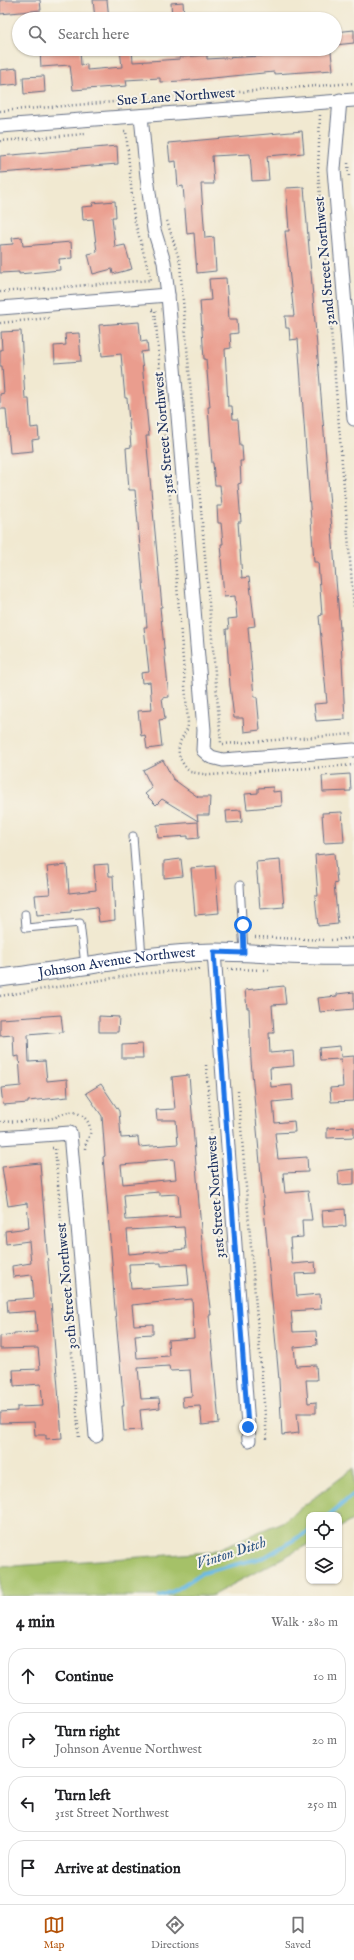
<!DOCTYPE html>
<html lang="en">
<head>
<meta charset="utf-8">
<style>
  body { margin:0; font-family:"IM FELL English",serif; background:#f2f2f2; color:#202124 }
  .controls { position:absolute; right:12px; bottom:12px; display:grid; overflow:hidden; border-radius:8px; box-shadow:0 1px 3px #0004 }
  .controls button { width:36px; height:36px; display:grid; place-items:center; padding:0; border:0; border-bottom:1px solid #e0e0e0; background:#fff; color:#202124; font:20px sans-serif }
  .stop { position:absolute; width:12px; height:12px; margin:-9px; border:3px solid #1a73e8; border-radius:50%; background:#fff }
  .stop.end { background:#1a73e8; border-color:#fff; box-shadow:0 1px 4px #0008 }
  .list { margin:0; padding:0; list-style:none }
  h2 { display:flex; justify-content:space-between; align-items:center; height:52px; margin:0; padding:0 16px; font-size:17px }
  h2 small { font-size:13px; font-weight:400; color:#757577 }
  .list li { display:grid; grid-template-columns:26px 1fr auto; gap:12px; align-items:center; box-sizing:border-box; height:56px; margin:0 8px 8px; padding:0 8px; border:1px solid #e0e0e0; border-radius:16px }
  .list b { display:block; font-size:15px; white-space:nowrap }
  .list p { margin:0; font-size:13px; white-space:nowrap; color:#757577 }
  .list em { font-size:13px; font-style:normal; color:#757577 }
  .icon { flex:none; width:22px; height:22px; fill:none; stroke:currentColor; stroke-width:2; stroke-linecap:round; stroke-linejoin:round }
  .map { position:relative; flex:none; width:354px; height:1596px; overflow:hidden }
  .search { position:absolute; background:#fff; box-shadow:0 1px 3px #0004; left:12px; right:12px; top:12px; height:44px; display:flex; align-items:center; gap:10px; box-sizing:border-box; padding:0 14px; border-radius:22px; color:#757577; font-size:15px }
  .sheet { height:308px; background:#fff }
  nav { display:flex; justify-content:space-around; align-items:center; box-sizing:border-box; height:56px; border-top:1px solid #e0e0e0; background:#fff; font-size:11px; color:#757577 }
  nav a { display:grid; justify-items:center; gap:2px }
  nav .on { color:#b45309 }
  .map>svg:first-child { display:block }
  .green { fill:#a5c168; stroke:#607863 }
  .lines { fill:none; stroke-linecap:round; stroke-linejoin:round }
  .stream { stroke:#69bae4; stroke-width:4 }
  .building { fill:#ea9d8e; fill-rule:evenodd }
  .service-casing { stroke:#667086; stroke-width:9 }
  .minor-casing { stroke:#667086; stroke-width:15 }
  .tertiary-casing { stroke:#667086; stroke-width:19 }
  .path { stroke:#667086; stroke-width:2.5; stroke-dasharray:1 3; stroke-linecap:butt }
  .service { stroke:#fff; stroke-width:7 }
  .minor { stroke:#fff; stroke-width:13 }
  .tertiary { stroke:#fff; stroke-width:17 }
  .route { stroke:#1a73e8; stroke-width:5 }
  .labels { text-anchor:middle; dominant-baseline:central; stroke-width:4; stroke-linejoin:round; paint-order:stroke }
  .street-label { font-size:14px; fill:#1b2f5e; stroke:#f7f3e8 }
  .water-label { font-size:15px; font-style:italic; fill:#325986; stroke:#f7f3e8 }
</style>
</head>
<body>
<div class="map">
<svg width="354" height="1596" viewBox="0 0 354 1596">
  <rect width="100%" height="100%" fill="#f7f3e8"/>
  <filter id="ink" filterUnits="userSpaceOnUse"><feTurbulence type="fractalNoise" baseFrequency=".025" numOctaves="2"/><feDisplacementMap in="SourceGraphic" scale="8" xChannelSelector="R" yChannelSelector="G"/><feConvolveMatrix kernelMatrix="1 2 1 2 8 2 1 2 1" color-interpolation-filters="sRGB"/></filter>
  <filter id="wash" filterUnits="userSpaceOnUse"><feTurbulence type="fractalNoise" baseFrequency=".012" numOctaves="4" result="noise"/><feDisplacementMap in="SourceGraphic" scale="16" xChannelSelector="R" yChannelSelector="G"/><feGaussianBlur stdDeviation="0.9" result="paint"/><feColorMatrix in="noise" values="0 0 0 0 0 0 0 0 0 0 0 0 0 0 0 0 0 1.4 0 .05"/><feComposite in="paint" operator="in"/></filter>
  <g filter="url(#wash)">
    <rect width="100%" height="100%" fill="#f1e9d1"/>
    <path class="green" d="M 354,1468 L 354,1519 L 339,1528 L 339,1515 L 309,1515 L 309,1544 L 211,1596 L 0,1596 L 0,1567 L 211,1552 L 282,1522 Z"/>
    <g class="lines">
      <g class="stream">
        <path d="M 329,1515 L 354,1494"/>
        <path d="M 160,1596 L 174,1591 L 202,1573 L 265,1557 L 309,1531"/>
      </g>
    </g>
    <g id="blocks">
      <g class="building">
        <path d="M 0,0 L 40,0 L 41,10 L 0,14 Z"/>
        <path d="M 93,0 L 107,0 L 109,19 L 95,19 Z"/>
        <path d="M 183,2 L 184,16 L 172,17 L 171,3 Z"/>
        <path d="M 354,30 L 354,43 L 335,45 L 335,32 Z"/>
        <path d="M 40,49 L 80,49 L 81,65 L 87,64 L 87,70 L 122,67 L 120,49 L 132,49 L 133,62 L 180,59 L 180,57 L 207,55 L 207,59 L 331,52 L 333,70 L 274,74 L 274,72 L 182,81 L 160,82 L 160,78 L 126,80 L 127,86 L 73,90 L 70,65 L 41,67 Z"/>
        <path d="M 17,68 L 18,84 L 0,86 L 0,70 Z"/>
        <path d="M 44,76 L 45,92 L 24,94 L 23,77 Z"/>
        <path d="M 302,131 L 304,153 L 267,156 L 269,180 L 252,181 L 250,154 L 212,156 L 214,184 L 201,184 L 205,238 L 214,237 L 216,271 L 197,273 L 194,233 L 187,234 L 183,186 L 178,187 L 176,161 L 170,162 L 168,143 Z"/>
        <path d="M 117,146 L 118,164 L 0,173 L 0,156 Z"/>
        <path d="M 304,187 L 341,641 L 345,719 L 316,721 L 314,704 L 327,703 L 319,616 L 322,615 L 318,562 L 314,562 L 298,339 L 290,340 L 289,328 L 286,328 L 285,316 L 294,316 L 285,231 L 289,231 L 286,188 Z"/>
        <path d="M 115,201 L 116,217 L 112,217 L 115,247 L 125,245 L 132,269 L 113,274 L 112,269 L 93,274 L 88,254 L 97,252 L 93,219 L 83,220 L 82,207 L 93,206 L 92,203 Z"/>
        <path d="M 22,237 L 23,246 L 71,242 L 72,258 L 59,259 L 60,270 L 19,274 L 19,272 L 0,273 L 0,245 L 13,244 L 12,238 Z"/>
        <path d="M 226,278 L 229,319 L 237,319 L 238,333 L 230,334 L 231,348 L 225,349 L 228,406 L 232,406 L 233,419 L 238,419 L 240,446 L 242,446 L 243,461 L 240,461 L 241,483 L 238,484 L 241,522 L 238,522 L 242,578 L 249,577 L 255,626 L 248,627 L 254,697 L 257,697 L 260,730 L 244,732 L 243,718 L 234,718 L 230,686 L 226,629 L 229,629 L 228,619 L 237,618 L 235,596 L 224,597 L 221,557 L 222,556 L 221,544 L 223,544 L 221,523 L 218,523 L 217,506 L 222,506 L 220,485 L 215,485 L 213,463 L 212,463 L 208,407 L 210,407 L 206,359 L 204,359 L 200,301 L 211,300 L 209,279 Z"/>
        <path d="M 139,322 L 141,342 L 147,341 L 148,351 L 141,352 L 149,436 L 146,436 L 162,607 L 160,607 L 169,697 L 162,698 L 165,719 L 159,720 L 162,747 L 147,749 L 145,735 L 141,736 L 138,711 L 152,710 L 150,682 L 142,683 L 141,673 L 149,672 L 144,627 L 147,627 L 135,490 L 129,490 L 126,448 L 131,447 L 127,398 L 125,398 L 121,354 L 102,356 L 99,325 Z"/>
        <path d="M 21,331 L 25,399 L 29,399 L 31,428 L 38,427 L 39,439 L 32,440 L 33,451 L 10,453 L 6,409 L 0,409 L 0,394 L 4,393 L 2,366 L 0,366 L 0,350 L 2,350 L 1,332 Z"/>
        <path d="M 79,333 L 81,361 L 55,363 L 54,346 L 66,345 L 65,334 Z"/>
        <path d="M 163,760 L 173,779 L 198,797 L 210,797 L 209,815 L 197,815 L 198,821 L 162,799 L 156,805 L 145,794 L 152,788 L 143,770 Z"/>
        <path d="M 350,774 L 351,791 L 323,792 L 322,776 Z"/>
        <path d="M 273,787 L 273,792 L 281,791 L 282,806 L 247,809 L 245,794 L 258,793 L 258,788 Z"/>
        <path d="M 241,810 L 242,822 L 227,823 L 226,811 Z"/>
        <path d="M 342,812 L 344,842 L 324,843 L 322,813 Z"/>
        <path d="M 198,822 L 199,838 L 188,839 L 188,836 L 158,838 L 157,825 Z"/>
        <path d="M 334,853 L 337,883 L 334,884 L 338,924 L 318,926 L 315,896 L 318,896 L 315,855 Z"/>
        <path d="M 181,859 L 183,876 L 164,878 L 164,861 Z"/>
        <path d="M 280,860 L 284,907 L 260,909 L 256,862 Z"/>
        <path d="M 108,864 L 109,876 L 113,876 L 115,920 L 99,922 L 97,907 L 71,910 L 71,912 L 37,915 L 35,895 L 50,894 L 47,867 L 67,865 L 69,893 L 96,890 L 94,865 Z"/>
        <path d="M 215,866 L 219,913 L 195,915 L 191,868 Z"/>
        <path d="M 284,986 L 286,1004 L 272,1005 L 274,1033 L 269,1033 L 270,1053 L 293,1051 L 294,1066 L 270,1068 L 271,1087 L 292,1085 L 293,1100 L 273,1102 L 275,1123 L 294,1121 L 295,1132 L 275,1133 L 278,1159 L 307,1157 L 308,1172 L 283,1173 L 285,1193 L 308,1191 L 312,1220 L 302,1220 L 303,1237 L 290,1238 L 292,1264 L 315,1262 L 316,1273 L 295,1274 L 297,1296 L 320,1294 L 321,1309 L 291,1311 L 293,1332 L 316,1331 L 317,1345 L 294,1347 L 296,1366 L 316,1365 L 317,1380 L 306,1380 L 308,1403 L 316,1402 L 316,1413 L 297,1413 L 299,1433 L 282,1435 L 279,1380 L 251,1061 L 249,1008 L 247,1008 L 245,990 Z"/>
        <path d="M 354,992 L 354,1009 L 320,1012 L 318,998 L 337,996 L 337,994 Z"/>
        <path d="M 61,1015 L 63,1032 L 28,1035 L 29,1062 L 45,1061 L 47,1081 L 67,1079 L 68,1097 L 28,1101 L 28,1103 L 3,1105 L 1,1088 L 21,1086 L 19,1056 L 14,1057 L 13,1035 L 0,1036 L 0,1019 Z"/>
        <path d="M 99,1016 L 119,1017 L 118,1032 L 99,1032 Z"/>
        <path d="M 142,1044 L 143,1058 L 122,1058 L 122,1045 Z"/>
        <path d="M 340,1046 L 341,1057 L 354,1056 L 354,1101 L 331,1102 L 330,1088 L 343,1087 L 341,1059 L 320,1060 L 319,1048 Z"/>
        <path d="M 189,1075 L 203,1255 L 211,1315 L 209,1315 L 219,1423 L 202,1425 L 200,1406 L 183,1407 L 182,1397 L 192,1396 L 190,1370 L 170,1371 L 169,1366 L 138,1368 L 141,1399 L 159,1398 L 160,1408 L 140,1410 L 142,1430 L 124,1431 L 122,1406 L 124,1406 L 114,1298 L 112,1262 L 103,1157 L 105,1156 L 102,1116 L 86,1093 L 101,1084 L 119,1111 L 121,1138 L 138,1137 L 139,1147 L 178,1144 L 176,1120 L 157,1120 L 156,1110 L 175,1109 L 172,1077 ZM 174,1159 L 176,1179 L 123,1184 L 121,1165 L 146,1163 L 146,1161 ZM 159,1192 L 159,1195 L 178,1194 L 180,1217 L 126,1220 L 124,1195 ZM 184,1227 L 186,1249 L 129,1254 L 127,1230 ZM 161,1263 L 161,1266 L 187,1264 L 189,1285 L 131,1289 L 129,1264 ZM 192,1299 L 194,1338 L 168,1340 L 169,1356 L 137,1358 L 135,1335 L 153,1334 L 153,1324 L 134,1325 L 132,1305 Z"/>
        <path d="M 354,1127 L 354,1137 L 327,1138 L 327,1128 Z"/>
        <path d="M 40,1163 L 62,1438 L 46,1439 L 46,1435 L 35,1435 L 34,1422 L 0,1423 L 0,1412 L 17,1411 L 17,1407 L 43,1406 L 41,1384 L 14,1386 L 13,1370 L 40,1369 L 38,1348 L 0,1349 L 0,1336 L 14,1334 L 14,1333 L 37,1332 L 35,1311 L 8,1313 L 7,1300 L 34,1298 L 32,1275 L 13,1277 L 12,1266 L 31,1263 L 29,1241 L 6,1244 L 5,1231 L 29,1228 L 27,1203 L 8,1206 L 2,1167 Z"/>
        <path d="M 354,1169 L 354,1184 L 339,1185 L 338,1171 Z"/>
        <path d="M 345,1209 L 346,1226 L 323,1227 L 322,1211 Z"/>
      </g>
    </g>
  </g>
  <g filter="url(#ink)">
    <use href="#blocks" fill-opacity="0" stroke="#667086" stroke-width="1"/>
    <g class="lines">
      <defs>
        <g id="service">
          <path d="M 133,836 L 142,957"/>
          <path d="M 240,885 L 244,953"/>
          <path d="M 25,914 L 26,928 L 80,923 L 85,965"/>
        </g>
        <g id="minor">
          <path d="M 340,100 L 334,169 L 354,419"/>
          <path d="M 141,116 L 147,177 L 154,230 L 164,262 L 168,295 L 204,730 L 203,750 L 211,757 L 223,760 L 354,750"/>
          <path d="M 0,126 L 354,100"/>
          <path d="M 0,308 L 168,295"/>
          <path d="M 214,952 L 249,1440"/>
          <path d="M 0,1138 L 70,1133 L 96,1436"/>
        </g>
        <g id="tertiary">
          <path id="s1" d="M 0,978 C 72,970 142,953 214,952 C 261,952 307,958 354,956"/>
        </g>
      </defs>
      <use href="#service" class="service-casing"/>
      <use href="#minor" class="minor-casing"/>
      <use href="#tertiary" class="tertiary-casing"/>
      <g class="path">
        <path d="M 0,111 L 354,83"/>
        <path d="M 320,115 L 318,172 L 354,608"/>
        <path d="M 0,141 L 85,134"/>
        <path d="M 348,163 L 349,178"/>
        <path d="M 167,221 L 180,262 L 181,277 L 221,743 L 223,744 L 354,734"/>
        <path d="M 0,292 L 151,280 L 134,218 L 126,131 L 124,131"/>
        <path d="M 152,310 L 155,310 L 188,723 C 188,730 185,732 182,738 C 175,751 180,762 190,772 L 210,775 L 354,765"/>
        <path d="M 0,323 L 49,318"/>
        <path d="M 255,937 L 326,940"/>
        <path d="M 331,940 L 354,938"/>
        <path d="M 228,969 L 270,970"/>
        <path d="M 0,996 L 139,974 L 202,969"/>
        <path d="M 206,1065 L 221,1248"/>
        <path d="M 238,1091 L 267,1439"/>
        <path d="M 0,1122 C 15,1121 40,1122 53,1118 C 60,1116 65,1111 73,1112 C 81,1113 89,1120 90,1128 C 92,1136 85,1141 85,1149"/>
        <path d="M 52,1148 L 55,1148 L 79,1438"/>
      </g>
      <use href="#service" class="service"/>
      <use href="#minor" class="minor"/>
      <use href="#tertiary" class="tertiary"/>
    </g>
  </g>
  <g class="lines" filter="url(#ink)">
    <path class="route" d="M 243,925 L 244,953 L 214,952 L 248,1427"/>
  </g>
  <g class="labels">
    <g class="street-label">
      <text transform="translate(176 97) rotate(-4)">Sue Lane Northwest</text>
      <text transform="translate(325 261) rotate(-95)">32nd Street Northwest</text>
      <text transform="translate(164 433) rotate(-95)">31st Street Northwest</text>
      <text stroke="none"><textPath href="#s1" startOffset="118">Johnson Avenue Northwest</textPath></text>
      <text transform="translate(216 1197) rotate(-94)">31st Street Northwest</text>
      <text transform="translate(67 1286) rotate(-95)">30th Street Northwest</text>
    </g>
    <g class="water-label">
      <text transform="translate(231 1553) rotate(-18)">Vinton Ditch</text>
    </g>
  </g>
</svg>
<div class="controls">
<button><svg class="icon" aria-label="locate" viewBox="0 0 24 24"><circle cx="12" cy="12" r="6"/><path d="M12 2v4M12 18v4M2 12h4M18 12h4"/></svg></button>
<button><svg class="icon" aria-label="layers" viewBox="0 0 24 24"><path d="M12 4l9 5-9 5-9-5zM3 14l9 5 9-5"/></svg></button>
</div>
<div class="stop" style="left:243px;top:925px"></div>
<div class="stop end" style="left:248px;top:1427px"></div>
<div class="search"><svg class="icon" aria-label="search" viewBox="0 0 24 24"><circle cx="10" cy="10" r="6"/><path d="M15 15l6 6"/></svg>Search here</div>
</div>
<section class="sheet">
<h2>4 min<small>Walk · 280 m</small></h2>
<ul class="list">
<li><svg class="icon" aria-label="ahead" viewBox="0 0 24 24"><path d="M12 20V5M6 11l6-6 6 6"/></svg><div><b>Continue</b></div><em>10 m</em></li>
<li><svg class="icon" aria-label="right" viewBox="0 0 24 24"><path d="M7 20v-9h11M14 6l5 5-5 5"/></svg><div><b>Turn right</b><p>Johnson Avenue Northwest</p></div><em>20 m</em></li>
<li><svg class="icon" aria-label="left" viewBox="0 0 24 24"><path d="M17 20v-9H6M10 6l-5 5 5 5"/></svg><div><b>Turn left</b><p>31st Street Northwest</p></div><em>250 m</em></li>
<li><svg class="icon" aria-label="arrive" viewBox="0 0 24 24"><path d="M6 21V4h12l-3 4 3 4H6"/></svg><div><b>Arrive at destination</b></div></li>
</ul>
</section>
<nav>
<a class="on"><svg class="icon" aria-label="map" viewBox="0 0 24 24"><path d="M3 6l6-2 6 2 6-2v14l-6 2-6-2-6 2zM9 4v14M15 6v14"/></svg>Map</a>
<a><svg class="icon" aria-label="directions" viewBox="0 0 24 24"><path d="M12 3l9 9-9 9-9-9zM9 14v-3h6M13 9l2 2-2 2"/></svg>Directions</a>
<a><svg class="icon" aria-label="saved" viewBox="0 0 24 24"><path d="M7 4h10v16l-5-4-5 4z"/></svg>Saved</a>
</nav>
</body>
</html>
